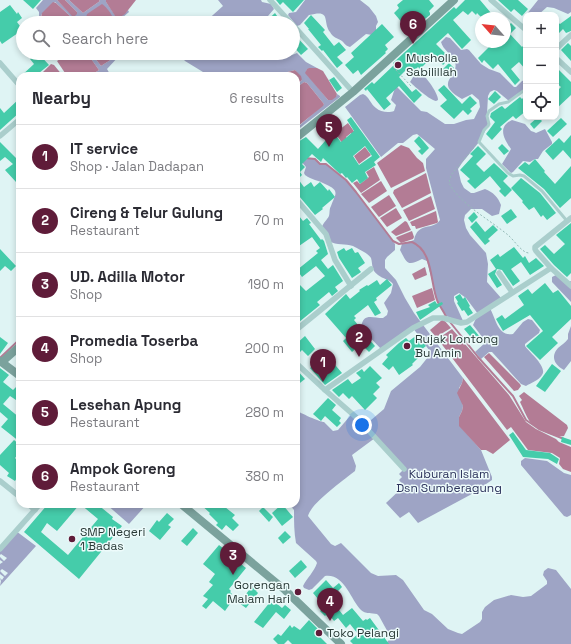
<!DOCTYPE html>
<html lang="en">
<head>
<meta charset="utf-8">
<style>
  body { margin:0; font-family:"Space Grotesk",sans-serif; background:#f2f2f3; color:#2b2b33 }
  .controls { position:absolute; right:12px; top:12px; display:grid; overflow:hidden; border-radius:8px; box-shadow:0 2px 6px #0003 }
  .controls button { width:36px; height:36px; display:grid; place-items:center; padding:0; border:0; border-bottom:1px solid #e1e1e2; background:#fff; color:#2b2b33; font:20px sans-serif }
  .compass { position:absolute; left:475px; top:12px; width:36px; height:36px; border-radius:50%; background:#fff; box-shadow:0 2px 6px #0003; rotate:297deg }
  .you { position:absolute; left:362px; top:425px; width:14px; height:14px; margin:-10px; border:3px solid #fff; border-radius:50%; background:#1a73e8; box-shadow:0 0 0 6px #1a73e833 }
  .badge { display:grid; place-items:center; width:26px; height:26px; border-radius:50%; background:#5f1c39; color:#fff; font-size:13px; font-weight:700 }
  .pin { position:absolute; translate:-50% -33px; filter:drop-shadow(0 1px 2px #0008) }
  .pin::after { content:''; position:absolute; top:21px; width:14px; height:12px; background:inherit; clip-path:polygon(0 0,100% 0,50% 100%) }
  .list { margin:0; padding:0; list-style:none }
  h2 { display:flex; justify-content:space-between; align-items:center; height:52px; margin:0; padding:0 16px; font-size:17px }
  h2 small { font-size:13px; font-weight:400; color:#7c7c81 }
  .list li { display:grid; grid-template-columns:26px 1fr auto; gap:12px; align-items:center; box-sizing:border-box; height:64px; padding:0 16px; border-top:1px solid #e1e1e2 }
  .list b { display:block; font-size:15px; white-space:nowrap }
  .list p { margin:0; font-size:13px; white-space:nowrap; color:#7c7c81 }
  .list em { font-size:13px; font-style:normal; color:#7c7c81 }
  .icon { flex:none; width:22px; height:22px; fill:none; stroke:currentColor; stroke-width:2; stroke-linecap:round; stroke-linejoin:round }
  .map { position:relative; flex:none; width:571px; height:644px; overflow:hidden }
  .search { position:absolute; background:#fff; box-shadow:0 2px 6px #0003; left:16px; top:16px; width:284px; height:44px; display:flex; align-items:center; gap:10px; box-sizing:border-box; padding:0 14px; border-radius:22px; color:#7c7c81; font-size:15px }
  .panel { position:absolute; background:#fff; box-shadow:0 2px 6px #0003; left:16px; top:72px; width:284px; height:436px; border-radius:12px }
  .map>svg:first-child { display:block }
  .green { fill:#9ea4c5 }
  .water { fill:#b37c95 }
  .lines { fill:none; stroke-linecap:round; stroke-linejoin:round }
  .stream { stroke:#b37c95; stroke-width:2 }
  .building { fill:#45ccaa; fill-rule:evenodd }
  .path { stroke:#94bab7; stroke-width:1; stroke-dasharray:2 2; stroke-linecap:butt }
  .lane { stroke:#aacecc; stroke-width:3 }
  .street { stroke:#aacecc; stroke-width:5.5 }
  .secondary { stroke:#7ba29d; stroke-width:8 }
  .poi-dot { fill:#5f1c39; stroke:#edfbfb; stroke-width:1.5 }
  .labels { text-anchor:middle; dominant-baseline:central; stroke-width:3; stroke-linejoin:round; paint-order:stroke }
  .poi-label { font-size:12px; fill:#2a3b38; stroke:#edfbfb; text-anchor:start }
  .park-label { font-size:12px; fill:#2c325b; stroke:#edfbfb }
</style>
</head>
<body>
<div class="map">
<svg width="571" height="644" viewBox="0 0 571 644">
  <rect width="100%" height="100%" fill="#dff4f4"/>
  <g class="green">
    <path d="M 43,0 L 57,0 L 74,17 L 77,12 L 65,0 L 69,0 L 83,13 L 100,1 L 99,0 L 106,0 L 106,2 L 117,18 L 119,18 L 128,10 L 129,12 L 122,18 L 124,23 L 118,21 L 116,23 L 112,23 L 114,22 L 86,18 L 89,23 L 86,23 L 80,16 L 71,23 L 63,23 L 70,16 L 55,2 L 41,15 L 41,17 L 47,23 L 44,23 L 39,17 L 39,12 L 36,8 Z"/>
    <path d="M 218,0 L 261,0 L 262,2 L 271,4 L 274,9 L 262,23 L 204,23 L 223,6 Z"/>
    <path d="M 305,0 L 360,0 L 369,7 L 376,16 L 378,22 L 376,26 L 376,32 L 372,35 L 366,34 L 350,47 C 346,46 345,44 342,41 C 338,38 333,38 330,32 C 322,21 332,9 309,15 L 300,25 L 297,26 L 288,15 L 289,13 L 296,12 Z"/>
    <path d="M 538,0 L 571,0 L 571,12 L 568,14 L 554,8 L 547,7 L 538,15 L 526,15 Z"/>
    <path d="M 446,37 L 450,38 L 461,50 L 467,49 L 469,50 L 481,64 L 489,69 L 500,73 L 514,87 L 516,87 L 522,81 L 526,80 L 526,89 L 509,101 L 497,91 L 494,90 L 490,92 L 488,96 L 487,114 L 489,124 L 479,142 L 462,163 L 458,169 L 461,182 L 464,188 L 471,193 L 474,193 L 485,189 C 493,192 498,197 501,205 L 499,214 L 492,216 L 482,209 L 471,209 L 465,215 L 464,220 L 466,228 L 470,235 L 486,253 L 488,264 L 487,282 L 502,299 L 489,307 C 496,317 497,337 513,334 L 523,322 L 528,319 L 532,320 L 540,330 L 539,333 L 525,344 L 525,346 C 529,352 548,367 542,375 C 539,380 531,383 526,386 L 521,384 L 492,352 L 489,352 L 481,359 L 475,352 L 486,342 L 473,325 L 478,314 L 466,298 L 459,293 L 454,296 L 454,301 L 464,323 L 446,316 L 437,300 L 427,261 L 422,259 C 407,267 407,263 400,250 L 402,244 L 414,240 C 418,221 433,231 440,220 L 426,168 L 426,159 L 435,149 L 417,134 L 413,135 L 403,143 L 398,143 L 381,157 L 345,107 L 360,95 L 363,94 C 370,97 370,104 376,108 C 380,112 389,113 394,111 L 396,105 L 391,100 L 395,88 L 397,87 L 421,111 L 427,112 L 445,124 L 454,124 L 466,120 L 474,119 L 480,107 L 479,100 L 472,94 L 462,99 C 432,82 460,77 455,62 C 452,54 443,50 441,42 Z"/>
    <path d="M 87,53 L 91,53 L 101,66 L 112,59 L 108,53 L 123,53 L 126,58 L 131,53 L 134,53 L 127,60 L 120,55 L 107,69 L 111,76 L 105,76 L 101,72 L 94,76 L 90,76 L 99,70 Z"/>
    <path d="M 178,53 L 287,53 L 292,55 L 297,53 L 306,62 L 317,68 L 307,69 L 306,73 L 328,100 L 337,95 L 337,94 L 340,96 L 340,97 L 296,131 L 296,126 L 299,126 L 324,104 L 307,83 L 304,82 L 296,88 L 296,85 L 302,80 L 295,70 L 276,75 L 266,74 L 264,76 L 201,76 L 203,72 L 185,61 Z"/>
    <path d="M 419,73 C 425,74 438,93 438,100 L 436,101 C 431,101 414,86 410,82 L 415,74 Z"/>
    <path d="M 512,120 L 525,124 L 531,131 L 534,132 L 536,133 L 545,129 L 552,142 L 552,144 L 543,151 L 538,159 L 535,159 L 530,162 L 523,161 L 513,172 L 511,173 L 502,164 L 511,149 C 504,139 497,127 512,120 Z"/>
    <path d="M 306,159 L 315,159 L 320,164 L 326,164 L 346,180 L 356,192 L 395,244 L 395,250 L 387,257 L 385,260 L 385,268 L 396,280 L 405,298 L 414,313 L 463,378 L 462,383 L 459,388 L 463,406 L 462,411 L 459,417 L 459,425 L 481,450 L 492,477 L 492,480 L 470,495 L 418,523 L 409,512 L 400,518 L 386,503 L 404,486 L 399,480 L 402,477 L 399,474 L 404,469 L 375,438 L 352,455 L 356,466 L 355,471 C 344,480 311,503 308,516 L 331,544 L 335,546 L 341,543 L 371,573 L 378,576 L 396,575 L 403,580 L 424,610 L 432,614 L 448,629 L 458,633 L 462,634 L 480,622 L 482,619 L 482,612 L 485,607 L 494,600 L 511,595 L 523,597 L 531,596 L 547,584 L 547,581 L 543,575 L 544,571 L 548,568 L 556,570 L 571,589 L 571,644 L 385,644 L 390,639 L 390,636 L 379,616 L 377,614 C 372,613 365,614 361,610 C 351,600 344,573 325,576 L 312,589 L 309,590 L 304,588 L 303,586 C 307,578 314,572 317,563 L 316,561 L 296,543 C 294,532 294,522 294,510 L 289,504 L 296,504 L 296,410 C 300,413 320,422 324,422 L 333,431 L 338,430 L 350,416 L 353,414 L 364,426 L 384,409 L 391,391 L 420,367 L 428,357 L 429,350 L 413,328 L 382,350 L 361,328 C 363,312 372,318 383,318 L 387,315 L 388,311 L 384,303 L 391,293 L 393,284 C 389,279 383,279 378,275 C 371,270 373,265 371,258 C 368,253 358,249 353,246 C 345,243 337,246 329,241 L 322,227 C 323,223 327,220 329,216 C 330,213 329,209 331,206 C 335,194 341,191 325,184 C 318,180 312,180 305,175 L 304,173 L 306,167 L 301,161 Z"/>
    <path d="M 556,275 L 569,282 L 571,281 L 571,302 L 552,282 L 552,277 Z"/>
    <path d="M 571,326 L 571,361 L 564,370 C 555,365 550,357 558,348 C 561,345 565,343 568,339 L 568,334 Z"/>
    <path d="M 525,458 L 547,461 L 564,473 L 571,475 L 571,515 L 567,517 L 564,516 L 521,465 L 521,461 Z"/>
    <path d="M 106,504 L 147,504 L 129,524 Z"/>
    <path d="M 16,531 L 36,546 L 0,586 L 1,581 L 0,578 L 2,580 L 4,577 L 0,574 L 0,571 L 5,576 L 8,573 L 2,569 L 0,571 L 0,564 L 3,562 L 0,560 L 0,557 L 4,561 L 7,558 L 1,554 L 0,555 L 0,549 Z"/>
  </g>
  <g class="water">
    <path d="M 57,0 L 65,0 L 77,12 L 77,14 L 74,17 L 72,16 Z"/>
    <path d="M 69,0 L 99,0 L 100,1 L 83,13 Z"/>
    <path d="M 106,0 L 136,0 L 125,14 L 117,19 L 106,2 Z"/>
    <path d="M 53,2 L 56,3 L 70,16 L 70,20 L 63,23 L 47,23 L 41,17 L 42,13 Z"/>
    <path d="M 102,4 C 107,7 114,17 114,22 L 89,23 L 86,18 L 87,14 Z"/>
    <path d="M 69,53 L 87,53 L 99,70 L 90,76 L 67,76 L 57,61 Z"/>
    <path d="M 91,53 L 108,53 L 112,59 L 101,66 Z"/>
    <path d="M 51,64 L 54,65 L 63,76 L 44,76 L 43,72 Z"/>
    <path d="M 309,68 L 317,68 L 323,71 L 337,94 L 336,97 L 332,100 L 328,100 L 305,73 L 307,69 Z"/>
    <path d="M 295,70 L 301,76 L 302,80 L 296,85 L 296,76 L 264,76 L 266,74 L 276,75 Z"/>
    <path d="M 304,82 L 307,83 L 324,104 L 323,106 L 297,127 L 296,126 L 296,88 Z"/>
    <path d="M 348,123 L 363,144 L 356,140 L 351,133 L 346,137 L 350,143 L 350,154 L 335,133 Z"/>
    <path d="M 401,145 L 409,148 L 417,158 L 423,163 L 425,171 L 391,188 L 377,163 Z"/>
    <path d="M 365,147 L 371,155 L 359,164 L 354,156 Z"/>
    <path d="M 374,167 L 380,180 L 361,193 L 353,183 L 357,181 L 360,184 L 369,177 L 366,172 Z"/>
    <path d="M 426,173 L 431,193 L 402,208 L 393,193 L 394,190 Z"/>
    <path d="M 381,181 L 387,191 L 369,203 L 361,194 Z"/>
    <path d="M 389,195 L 396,206 L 379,217 L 371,207 Z"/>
    <path d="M 431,196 L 435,209 L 409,221 L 403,210 Z"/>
    <path d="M 396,208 L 402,218 L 387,227 L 380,218 Z"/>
    <path d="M 436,211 L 438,222 L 437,223 L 416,229 L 415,226 L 412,226 L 410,222 Z"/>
    <path d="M 405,221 L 407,222 L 411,230 L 396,236 L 391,232 Z"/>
    <path d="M 412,231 L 414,237 L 413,239 L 401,243 L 396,238 L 397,237 Z"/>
    <path d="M 425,267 L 427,275 L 415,280 L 412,274 Z"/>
    <path d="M 432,288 L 435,300 L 417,308 L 412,296 Z"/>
    <path d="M 442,320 L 444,320 L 451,328 L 436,337 L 430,330 Z"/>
    <path d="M 452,329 L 509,395 L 526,422 L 536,429 L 556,439 L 559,442 L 571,447 L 571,472 L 563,469 L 559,464 L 560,458 L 552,453 L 528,450 L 511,427 L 507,430 L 440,342 L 439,338 Z"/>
    <path d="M 489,353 L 520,384 L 521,386 L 518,390 L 514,391 L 484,357 Z"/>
    <path d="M 463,378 L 510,440 L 493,454 L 486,450 L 481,450 L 459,426 L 459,417 L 462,411 L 463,406 L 457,393 L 462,383 Z"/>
    <path d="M 524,392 L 567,425 L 568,428 L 564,436 C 554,438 537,429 530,422 C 526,416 523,408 520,402 L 522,400 L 519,396 Z"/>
  </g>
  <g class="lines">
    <g class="stream">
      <path d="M 305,158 L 315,159 L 320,164 L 326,164 L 346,180 L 356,192 L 393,241 L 399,244 L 412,242 C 433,251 430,281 437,300 C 439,306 444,311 446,317"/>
      <path d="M 450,322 L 478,357 L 513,396 L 526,420 L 539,429 L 564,439"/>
      <path d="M 0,358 L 20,339"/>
    </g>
  </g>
  <g class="building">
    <path d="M 23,0 L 41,0 L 33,9 Z"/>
    <path d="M 276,0 L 304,0 L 293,12 L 283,2 L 280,5 Z"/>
    <path d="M 403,0 L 429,0 L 434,6 L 429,11 L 430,13 L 430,15 L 425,19 L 423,17 L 418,21 L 417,20 L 415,21 L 412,18 L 404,25 L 394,13 L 399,8 L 397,5 Z"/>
    <path d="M 465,0 L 480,0 L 491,13 L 486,18 L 482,18 L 477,13 L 476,15 L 472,11 L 468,15 L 463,11 L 453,20 L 471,40 L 462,49 L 448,33 L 436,44 L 450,58 L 443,65 L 434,55 L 420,69 L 418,67 L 412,73 L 407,69 L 399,77 L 412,92 L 416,89 L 422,95 L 414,103 L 399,86 L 386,98 L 391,104 L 384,110 L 367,89 L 366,91 L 364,89 L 372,82 L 374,84 L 394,65 L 393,63 L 454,7 L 456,9 Z"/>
    <path d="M 498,0 L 518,0 L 528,9 L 522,16 L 514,9 L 511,12 Z"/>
    <path d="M 10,5 L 17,14 L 18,12 L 22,18 L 17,22 L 23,30 L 23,38 L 18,33 L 2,44 L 0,41 L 0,12 Z"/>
    <path d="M 275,13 L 282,23 L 264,23 Z"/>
    <path d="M 311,15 L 325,30 L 323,32 L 334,46 L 339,42 L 346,50 L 337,57 L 343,63 L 337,68 L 323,50 L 322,51 L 318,47 L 321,45 L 308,29 L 309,29 L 304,23 Z"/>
    <path d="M 571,16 L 571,31 L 566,33 L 563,29 L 556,36 L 556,21 L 560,24 Z"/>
    <path d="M 511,23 L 516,28 L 510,34 L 522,47 L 526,43 L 526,70 L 519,62 L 511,69 L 520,80 L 515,85 L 498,64 L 493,69 L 484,60 L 482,63 L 478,58 L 494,42 L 505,42 L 505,29 Z"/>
    <path d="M 382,24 L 394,37 L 385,45 L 388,49 L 385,52 L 386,53 L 361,75 L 358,70 L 353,74 L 345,65 L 354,57 L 351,53 Z"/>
    <path d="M 293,33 L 308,49 L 301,55 L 293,46 Z"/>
    <path d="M 568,43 L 571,46 L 571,61 L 561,50 Z"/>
    <path d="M 36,53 L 38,53 L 49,65 L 39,73 L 37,72 L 33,76 L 21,76 L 34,64 L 30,59 Z"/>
    <path d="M 449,63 L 454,68 L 445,77 L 440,72 Z"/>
    <path d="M 556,67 L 571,82 L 571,95 L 556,109 L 556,92 L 561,87 L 556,83 Z"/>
    <path d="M 334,77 L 342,88 L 337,92 L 329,80 Z"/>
    <path d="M 444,85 L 462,104 L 470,96 L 477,103 L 470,109 L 472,111 L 468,115 L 463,110 L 454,119 L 440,106 L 447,100 L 438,90 Z"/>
    <path d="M 495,91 L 501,97 L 494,104 L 488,99 Z"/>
    <path d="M 526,95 L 526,111 L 516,119 L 513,116 L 500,127 L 502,129 L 492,140 L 486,134 L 495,122 L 490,117 L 491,113 L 500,107 L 502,106 L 505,109 L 520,97 L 522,99 Z"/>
    <path d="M 20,98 L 20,112 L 0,130 L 0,108 L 4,113 Z"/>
    <path d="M 351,117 L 380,157 L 374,162 L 376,165 L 365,172 L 368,178 L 360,184 L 357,179 L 352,183 L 347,177 L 346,178 L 342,173 L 340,174 L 323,158 L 321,162 L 312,154 L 302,164 L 305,167 L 300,172 L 302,175 L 298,179 L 304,187 L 311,182 L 314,187 L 320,182 L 328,191 L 329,189 L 335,197 L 322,208 L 323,209 L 315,215 L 299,196 L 296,195 L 296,143 L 306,137 L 318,149 L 333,132 L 341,142 L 354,131 L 347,120 ZM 365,146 L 372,156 L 359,165 L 353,156 Z"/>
    <path d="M 538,117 L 542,121 L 534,129 L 530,124 Z"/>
    <path d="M 561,118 L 567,124 L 553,137 L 547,131 Z"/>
    <path d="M 571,135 L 571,159 L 563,150 L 553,160 L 545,151 L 559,138 L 564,143 Z"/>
    <path d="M 419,136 L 429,148 L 422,155 L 418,151 L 421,149 L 414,141 Z"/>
    <path d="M 0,142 L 20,162 L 20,170 L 16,173 L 20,178 L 16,182 L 5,170 L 13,164 L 5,157 L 0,161 Z"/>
    <path d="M 502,144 L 509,151 L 504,155 L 498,148 Z"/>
    <path d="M 478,146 L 486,154 L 476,164 L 484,172 L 494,163 L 508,176 L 503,181 L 512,190 L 505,197 L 499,191 L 501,189 L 490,176 L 475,189 L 467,181 L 470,179 L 460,170 L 473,156 L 470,154 Z"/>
    <path d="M 535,159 L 545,171 L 544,172 L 555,184 L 571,166 L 571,198 L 560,208 L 544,189 L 518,168 L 525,162 L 529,165 Z"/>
    <path d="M 521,178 L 540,193 L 556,213 L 547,220 L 543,215 L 541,217 L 534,207 L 529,210 L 522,202 L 523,201 L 511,188 Z"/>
    <path d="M 511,209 L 517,217 L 507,224 L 501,216 Z"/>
    <path d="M 474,212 L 478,217 L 472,223 L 468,218 Z"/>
    <path d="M 299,216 L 303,221 L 307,218 L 311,223 L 309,224 L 321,240 L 322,239 L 324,241 L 328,254 L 321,260 L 328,269 L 333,265 L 343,281 L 335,287 L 338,291 L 332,296 L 329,292 L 317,302 L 320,305 L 299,322 L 296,320 L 296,287 L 299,284 L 306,291 L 325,276 L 316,266 L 302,277 L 297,270 L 318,253 L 316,251 L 320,248 L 312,237 L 299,246 L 296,243 L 296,219 Z"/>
    <path d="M 476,221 L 485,232 L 493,225 L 498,230 L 488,239 L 490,241 L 485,245 L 470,227 Z"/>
    <path d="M 571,223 L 571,273 L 567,277 L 554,265 L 540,249 L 545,245 L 554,254 L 565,244 L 556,235 Z"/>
    <path d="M 514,247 L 523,258 L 525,256 L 529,263 L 536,258 L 544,266 L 530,275 L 521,262 L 511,269 L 520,281 L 513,286 L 502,270 L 497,269 L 495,274 L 502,285 L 497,288 L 488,274 L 496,269 L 490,260 L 498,254 L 500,257 Z"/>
    <path d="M 344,248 L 346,251 L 352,248 L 355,253 L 358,252 L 365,263 L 358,268 L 361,272 L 352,278 L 339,258 L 337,252 Z"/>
    <path d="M 0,249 L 16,266 L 11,271 L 5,266 L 0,271 Z"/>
    <path d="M 387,279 L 392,285 L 376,298 L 377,300 L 374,302 L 381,313 L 375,316 L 368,305 L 354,316 L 356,318 L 354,320 L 358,325 L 353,329 L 364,341 L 352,352 L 343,341 L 346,338 L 325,314 L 346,294 L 350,299 L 360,291 L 359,290 L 367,285 L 368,286 L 377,280 L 380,285 Z"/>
    <path d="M 545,283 L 553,293 L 558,290 L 571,306 L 571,319 L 552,337 L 558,343 L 540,360 L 526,346 L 543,331 L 530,315 L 503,331 L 496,319 L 502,315 L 505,319 L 524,305 L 518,296 L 528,289 L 532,294 Z"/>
    <path d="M 460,294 L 463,299 L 465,297 L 470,306 L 469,307 L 473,313 L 468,316 L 464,310 L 462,311 L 457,303 L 458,302 L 455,297 Z"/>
    <path d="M 435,301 L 437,304 L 442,302 L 443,304 L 420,320 L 416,312 L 430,307 L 428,305 Z"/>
    <path d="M 470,325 L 480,337 L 475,342 L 464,329 Z"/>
    <path d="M 417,335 L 426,346 L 417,353 L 420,356 L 412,364 L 413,365 L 399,375 L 393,366 L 389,370 L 382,364 L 388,357 L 386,355 L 399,343 L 406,338 L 409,341 Z"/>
    <path d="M 305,336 L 315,349 L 308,356 L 302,350 L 296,356 L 296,344 Z"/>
    <path d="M 0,337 L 8,343 L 0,354 Z"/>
    <path d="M 368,338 L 375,346 L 369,352 L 361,344 Z"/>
    <path d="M 330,359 L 342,373 L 325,385 L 310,368 L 315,364 L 319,369 Z"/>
    <path d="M 552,364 L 561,371 L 545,392 L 536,386 Z"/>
    <path d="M 370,366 L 382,378 L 376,383 L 380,387 L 373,394 L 377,398 L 365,410 L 352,396 L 349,399 L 343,393 L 339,397 L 332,390 L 348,379 L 352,384 L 361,378 L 356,373 L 362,369 L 364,372 Z"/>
    <path d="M 0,368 L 9,375 L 3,382 L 13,390 L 20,383 L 20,391 L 17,394 L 19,395 L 16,400 L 10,396 L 3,404 L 20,418 L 20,442 L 1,427 L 8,419 L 0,412 Z"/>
    <path d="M 296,369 L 305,379 L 296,386 Z"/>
    <path d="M 328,398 L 336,405 L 332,410 L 341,418 L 339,421 L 341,423 L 337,427 L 325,416 L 321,421 L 313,414 Z"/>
    <path d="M 513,432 L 526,450 L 550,453 L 559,459 L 557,464 L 548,459 L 523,457 L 509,435 Z"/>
    <path d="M 562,437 L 571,440 L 571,445 L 561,442 Z"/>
    <path d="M 14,440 L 20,445 L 20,452 L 15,458 L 20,463 L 20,473 L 15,481 L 7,476 L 9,473 L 0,465 L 0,455 Z"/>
    <path d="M 48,504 L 97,504 L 113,517 L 112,519 L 122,526 L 79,579 L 24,532 ZM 80,504 L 98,519 L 68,555 L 41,532 L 47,523 L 57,531 Z"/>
    <path d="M 200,504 L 228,504 L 225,507 L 235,515 L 232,518 L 239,525 L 233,531 L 226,525 L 222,530 L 216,525 L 218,523 L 209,514 L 210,513 Z"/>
    <path d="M 282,504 L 293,517 L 282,526 L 272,513 Z"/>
    <path d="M 263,507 L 273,517 L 269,522 L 259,511 Z"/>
    <path d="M 167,513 L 174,519 L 168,525 L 171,527 L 160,540 L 149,531 L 157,520 L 159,522 Z"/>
    <path d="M 193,528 L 198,533 L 187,546 L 181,541 Z"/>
    <path d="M 285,531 L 291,537 L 283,544 L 278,538 Z"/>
    <path d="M 219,545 L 224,549 L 223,550 L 246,568 L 229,589 L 231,591 L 230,592 L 232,594 L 229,598 L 232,601 L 225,611 L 213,601 L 206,609 L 202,606 L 208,599 L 203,596 L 213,585 L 209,582 L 215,574 L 203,564 Z"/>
    <path d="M 301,560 L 307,567 L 295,578 L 289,571 Z"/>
    <path d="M 326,580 L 333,588 L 339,583 L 342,587 L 333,596 L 339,603 L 336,606 L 343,615 L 352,608 L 363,621 L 366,619 L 367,620 L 370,618 L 389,644 L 353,644 L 350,641 L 358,634 L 350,624 L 346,628 L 338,618 L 334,621 L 331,617 L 330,619 L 326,615 L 325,616 L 320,611 L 329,603 L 322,595 L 318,599 L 313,593 Z"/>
    <path d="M 253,585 L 258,589 L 256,591 L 258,593 L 246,608 L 239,603 Z"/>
    <path d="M 270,602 L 274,605 L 276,603 L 282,608 L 285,605 L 291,610 L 284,619 L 276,612 L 263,628 L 254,622 Z"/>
    <path d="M 309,620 L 322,633 L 319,636 L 327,644 L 292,644 L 288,640 L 284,644 L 278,644 L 273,639 L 278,634 L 281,636 L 290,625 L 292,628 L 294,626 L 300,630 Z"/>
  </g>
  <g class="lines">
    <g class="path">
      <path d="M 393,67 L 411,86"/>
      <path d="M 476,145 L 451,175 L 449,183 C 460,204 490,220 508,235 C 514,240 522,253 529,253"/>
    </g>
    <path class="lane" d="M 526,89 L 508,102 L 499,104 L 489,111 L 487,116 L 489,124 L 488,126 L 484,130 L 479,142 L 508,173 L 513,176 L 520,175 L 524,176 L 542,191 L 567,221"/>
    <g class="street">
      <path d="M 270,0 L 291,23"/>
      <path d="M 491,0 L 526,30"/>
      <path d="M 293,25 L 353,92"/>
      <path d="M 556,49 L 571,35"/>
      <path d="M 556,58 L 571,72"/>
      <path d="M 0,63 L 20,86"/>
      <path d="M 0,136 L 20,119"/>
      <path d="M 296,199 L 326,234 L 335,260 L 351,286"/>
      <path d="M 551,268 L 571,286"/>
      <path d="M 499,273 L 512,292"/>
      <path d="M 296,330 L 371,269"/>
      <path d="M 296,363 L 325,390 L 413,328 L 433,318 L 443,318 L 461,323 L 467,322 L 551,268 L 536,251 L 535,249 L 535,247 L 571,218"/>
      <path d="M 325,390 L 357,418 L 404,469"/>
      <path d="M 0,481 L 20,497"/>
      <path d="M 28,504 L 35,510"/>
      <path d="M 0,549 L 40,504"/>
    </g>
    <g class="secondary">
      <path d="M 296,138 L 353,92 L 454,0"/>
      <path d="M 0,361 L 20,376"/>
      <path d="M 2,362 L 20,346"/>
      <path d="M 181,504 L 285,590 L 341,644"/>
    </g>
  </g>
  <g class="poi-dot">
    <circle cx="398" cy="65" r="4"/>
    <circle cx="407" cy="346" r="4"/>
    <circle cx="72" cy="539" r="4"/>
    <circle cx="298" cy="592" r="4"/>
    <circle cx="319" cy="633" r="4"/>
  </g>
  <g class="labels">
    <g class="poi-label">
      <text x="406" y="58">Musholla<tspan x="406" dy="14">Sabilillah</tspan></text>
      <text x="415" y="339">Rujak Lontong<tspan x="415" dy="14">Bu Amin</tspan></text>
      <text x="80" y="532">SMP Negeri<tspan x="80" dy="14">1 Badas</tspan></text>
      <text x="290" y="585" text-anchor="end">Gorengan<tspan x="290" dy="14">Malam Hari</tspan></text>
      <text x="327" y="633">Toko Pelangi</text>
    </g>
    <g class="park-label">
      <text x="449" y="474">Kuburan Islam<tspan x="449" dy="14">Dsn Sumberagung</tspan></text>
    </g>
  </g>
</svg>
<div class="controls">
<button>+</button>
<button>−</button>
<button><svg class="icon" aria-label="locate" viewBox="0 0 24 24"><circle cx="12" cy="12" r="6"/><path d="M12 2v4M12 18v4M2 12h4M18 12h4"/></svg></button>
</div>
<svg class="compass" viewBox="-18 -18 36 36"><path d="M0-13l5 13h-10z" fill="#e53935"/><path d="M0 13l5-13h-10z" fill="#7c7c81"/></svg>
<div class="you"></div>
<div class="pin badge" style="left:323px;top:382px">1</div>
<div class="pin badge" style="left:359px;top:357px">2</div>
<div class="pin badge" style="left:233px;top:575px">3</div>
<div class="pin badge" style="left:330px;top:621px">4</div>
<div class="pin badge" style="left:329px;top:147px">5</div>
<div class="pin badge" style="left:413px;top:44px">6</div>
<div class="search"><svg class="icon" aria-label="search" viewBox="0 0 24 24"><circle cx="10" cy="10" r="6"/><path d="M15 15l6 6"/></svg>Search here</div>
<section class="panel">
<h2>Nearby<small>6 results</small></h2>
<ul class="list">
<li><span class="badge">1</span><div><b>IT service</b><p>Shop · Jalan Dadapan</p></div><em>60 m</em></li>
<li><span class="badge">2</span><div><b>Cireng &amp; Telur Gulung</b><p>Restaurant</p></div><em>70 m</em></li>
<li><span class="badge">3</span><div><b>UD. Adilla Motor</b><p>Shop</p></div><em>190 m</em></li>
<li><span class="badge">4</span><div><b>Promedia Toserba</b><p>Shop</p></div><em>200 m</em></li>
<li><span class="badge">5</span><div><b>Lesehan Apung</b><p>Restaurant</p></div><em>280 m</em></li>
<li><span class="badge">6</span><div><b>Ampok Goreng</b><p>Restaurant</p></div><em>380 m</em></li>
</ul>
</section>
</div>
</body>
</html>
